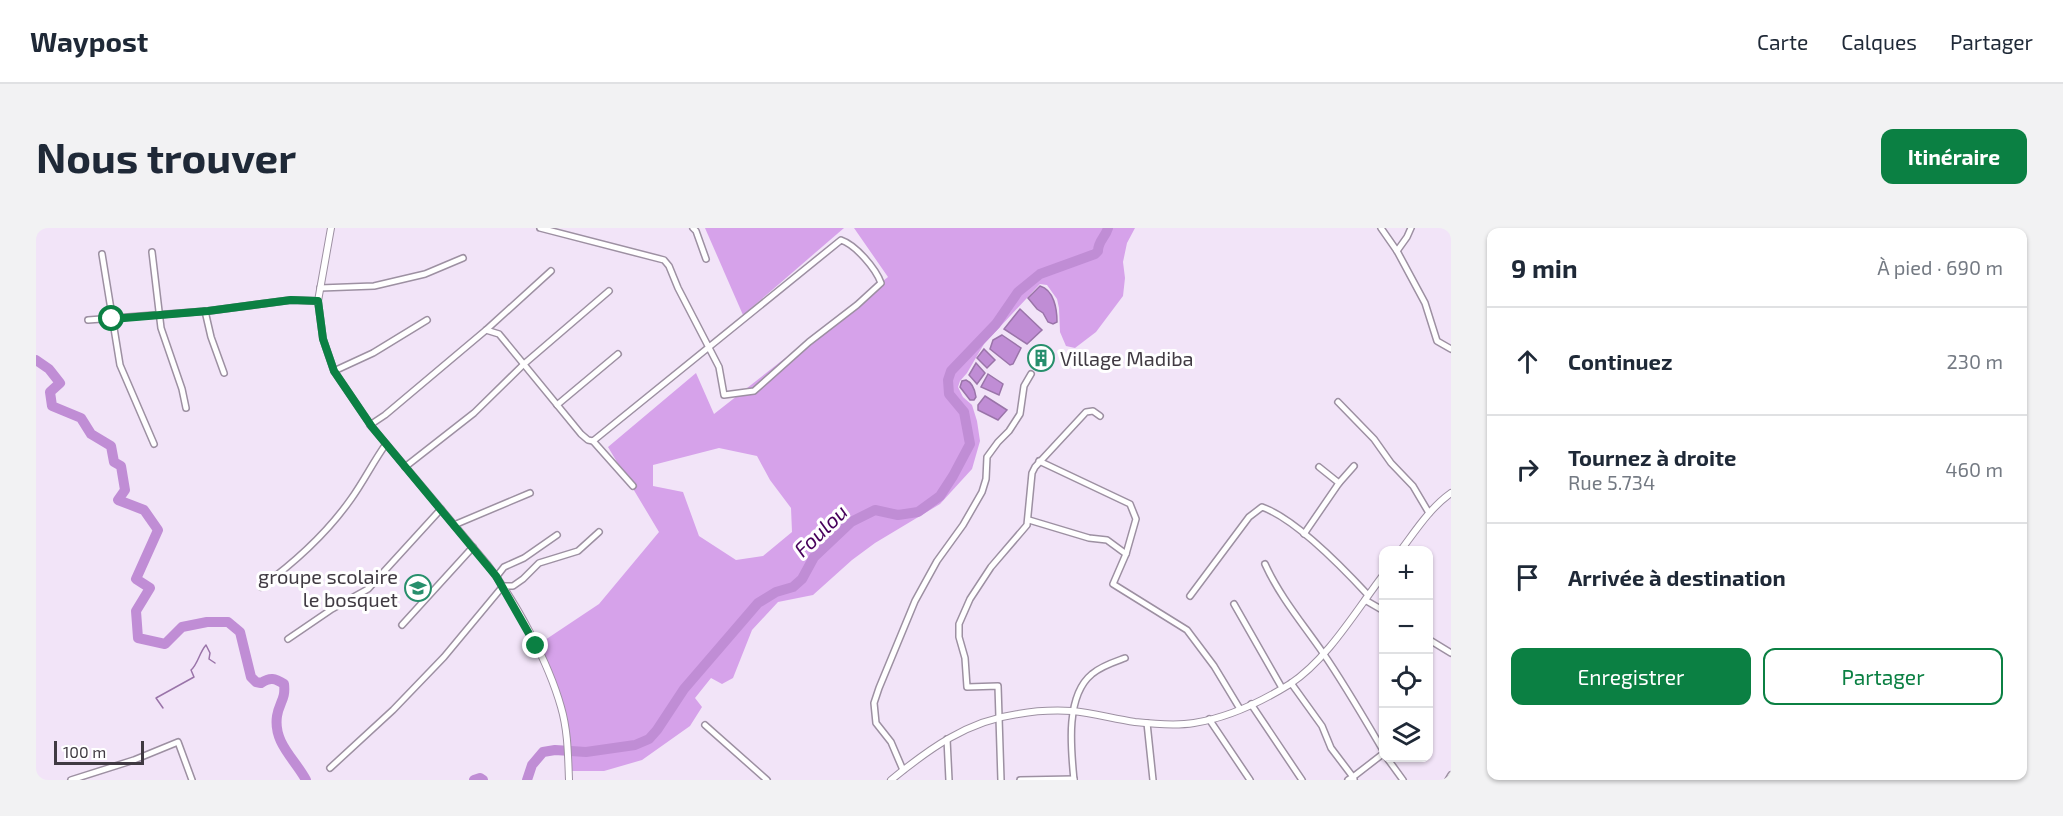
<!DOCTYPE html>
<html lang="fr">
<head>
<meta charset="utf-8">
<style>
  body { margin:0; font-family:"Exo 2",sans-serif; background:#f2f2f3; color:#1f2937 }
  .controls { position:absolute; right:18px; bottom:18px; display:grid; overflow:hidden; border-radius:12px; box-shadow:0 2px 4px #0004 }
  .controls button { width:54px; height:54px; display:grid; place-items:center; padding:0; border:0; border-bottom:2px solid #e0e1e3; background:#fff; color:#1f2937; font:30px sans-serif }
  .scale { position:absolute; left:18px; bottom:15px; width:90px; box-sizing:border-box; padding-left:6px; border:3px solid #403a42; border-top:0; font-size:16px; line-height:21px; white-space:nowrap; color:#403a42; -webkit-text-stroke:4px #fff; paint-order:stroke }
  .stop { position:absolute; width:18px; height:18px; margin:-14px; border:4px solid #0b8043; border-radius:50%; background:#fff }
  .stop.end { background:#0b8043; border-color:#fff; box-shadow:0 2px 6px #0008 }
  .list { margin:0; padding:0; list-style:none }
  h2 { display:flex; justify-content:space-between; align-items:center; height:78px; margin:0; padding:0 24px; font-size:26px }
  h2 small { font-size:20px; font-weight:400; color:#747a83 }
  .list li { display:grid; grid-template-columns:39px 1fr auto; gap:18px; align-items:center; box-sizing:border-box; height:108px; padding:0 24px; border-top:2px solid #e0e1e3 }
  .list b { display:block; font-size:22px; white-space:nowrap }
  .list p { margin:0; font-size:20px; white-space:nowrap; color:#747a83 }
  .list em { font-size:20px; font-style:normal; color:#747a83 }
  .actions { display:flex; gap:12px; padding:18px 24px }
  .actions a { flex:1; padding:14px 0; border:2px solid #0b8043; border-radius:12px; text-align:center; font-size:21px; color:#0b8043 }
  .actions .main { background:#0b8043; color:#fff }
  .icon { flex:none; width:33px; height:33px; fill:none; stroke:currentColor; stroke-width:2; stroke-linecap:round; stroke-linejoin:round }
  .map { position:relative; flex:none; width:1415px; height:552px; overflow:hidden; border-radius:12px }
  header { display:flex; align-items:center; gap:36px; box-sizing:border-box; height:84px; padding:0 30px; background:#fff; border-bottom:2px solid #e0e1e3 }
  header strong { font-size:28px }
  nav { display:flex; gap:33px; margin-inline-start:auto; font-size:21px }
  .intro { display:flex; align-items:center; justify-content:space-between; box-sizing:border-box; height:144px; padding:0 36px }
  h1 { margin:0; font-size:42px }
  .button { padding:15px 27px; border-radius:12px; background:#0b8043; color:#fff; font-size:21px; font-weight:700 }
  main { display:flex; gap:36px; padding:0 36px }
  aside { flex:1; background:#fff; border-radius:12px; box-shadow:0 2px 4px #0004 }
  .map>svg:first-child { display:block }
  .forest { fill:#d6a2ea; fill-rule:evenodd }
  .water { fill:#c08dd5; stroke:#9a74a9; stroke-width:1.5 }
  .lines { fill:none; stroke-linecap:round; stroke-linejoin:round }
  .stream { stroke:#9a74a9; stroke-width:1.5 }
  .river { stroke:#c08dd5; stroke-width:10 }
  .minor-casing { stroke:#9d90a2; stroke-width:8 }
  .tertiary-casing { stroke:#9d90a2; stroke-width:8 }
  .minor { stroke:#fff; stroke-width:5 }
  .tertiary { stroke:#fff; stroke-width:6 }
  .route { stroke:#0b8043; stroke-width:8 }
  .labels { text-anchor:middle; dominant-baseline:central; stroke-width:6; stroke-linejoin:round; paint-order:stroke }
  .poi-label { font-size:20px; fill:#403a42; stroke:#fff; text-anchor:start }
  .water-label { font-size:21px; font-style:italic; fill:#47005b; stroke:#fff }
</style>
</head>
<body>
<header>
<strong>Waypost</strong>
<nav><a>Carte</a><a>Calques</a><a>Partager</a></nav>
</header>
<div class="intro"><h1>Nous trouver</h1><a class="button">Itinéraire</a></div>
<main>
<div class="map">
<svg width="1415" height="552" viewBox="0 0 1415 552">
  <rect width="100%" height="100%" fill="#f2e4f8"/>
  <g class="forest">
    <path d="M 669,0 L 808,0 L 707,87 Z"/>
    <path d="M 818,0 L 1099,0 L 1091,15 L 1087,34 L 1089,50 L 1087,68 L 1060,104 L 1039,120 L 1030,118 L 1024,104 L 1023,80 L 1021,71 L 1011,57 L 1004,56 L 948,116 L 931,145 L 924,153 L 922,159 L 927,169 L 936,177 L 941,193 L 944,213 L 936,241 L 904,276 L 839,315 L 816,332 L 777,367 L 742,374 L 716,402 L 697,450 L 686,456 L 675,450 L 659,470 L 666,479 L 654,498 L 606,532 L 568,543 L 533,543 L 529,495 L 500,418 L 563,376 L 623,304 L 572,219 L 660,145 L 678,186 L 852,49 ZM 683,220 L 721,228 L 734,252 L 755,280 L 756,304 L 727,328 L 700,332 L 663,308 L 647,264 L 617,258 L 617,237 Z"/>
  </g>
  <g class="water">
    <path d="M 1004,58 C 1018,62 1021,81 1021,94 L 1017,96 L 1012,94 L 1007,85 L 1001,81 L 992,70 Z"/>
    <path d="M 984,81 L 1006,102 L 991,116 L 968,101 Z"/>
    <path d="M 966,107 L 985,120 L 977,136 L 974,137 L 954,121 L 957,112 Z"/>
    <path d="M 948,121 L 959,132 L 951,140 L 941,130 Z"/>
    <path d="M 940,135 L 949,145 L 941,156 L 933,147 Z"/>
    <path d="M 952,146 L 967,156 L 963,167 L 945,159 Z"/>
    <path d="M 930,152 C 937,155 939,162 940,169 L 938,172 L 934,172 L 924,159 L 926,153 Z"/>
    <path d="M 949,168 L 971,182 L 962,192 L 942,182 L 942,177 Z"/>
  </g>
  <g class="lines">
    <path class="stream" d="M 127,480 L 120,470 L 158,449 L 155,442 C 162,436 163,425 170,417 L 174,425 L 173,431 L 179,435"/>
    <g class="river">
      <path d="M 0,132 L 13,141 L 24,155 L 14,164 L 16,178 L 45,190 L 55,206 L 75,218 L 78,234 L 85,238 L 89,262 L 82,272 L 108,282 L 122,302 L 100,351 L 114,360 L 100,383 L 102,410 L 129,416 L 146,399 L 171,394 L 192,394 L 204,404 L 215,449 L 220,454 L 225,455 C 234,449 239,450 248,456 C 250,471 243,475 241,488 C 237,515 259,531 270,552"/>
      <path d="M 438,552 L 444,550 L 447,552"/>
      <path d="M 491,552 L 496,537 L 507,524 L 519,522 L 550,524 L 599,517 L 613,511 L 621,502 L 648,461 L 722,375 L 740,364 L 757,359 L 766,351 L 778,329 L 815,294 L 839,282 L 862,287 L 882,284 L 904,268 L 917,248 L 934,216 L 928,184 L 913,166 L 912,152 L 915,143 L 960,96 L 982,64 L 1004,46 L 1059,26 L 1062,23 C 1062,13 1069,10 1072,0"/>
    </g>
    <defs>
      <g id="minor">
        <path d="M 657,0 L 660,3 L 670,31"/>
        <path d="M 1345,0 L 1361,23 L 1389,75 L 1401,113 L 1415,121"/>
        <path d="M 1361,23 L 1371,9 L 1375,0"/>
        <path d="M 116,24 L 125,100 L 146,161 L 150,180"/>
        <path d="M 66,26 L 84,137 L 118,216"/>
        <path d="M 284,60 L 338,58 L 389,46 L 427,30"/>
        <path d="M 169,83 L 175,109 L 188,145"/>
        <path d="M 52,92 L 172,83 L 255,72 L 282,73"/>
        <path d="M 450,102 L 463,106 L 545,206 L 552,212 L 557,213 L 805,12 C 820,17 840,41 845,55 L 821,77 L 773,114 L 718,163 L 688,167 L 683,139 L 642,60 L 633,38 L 628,32 L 504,0"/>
        <path d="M 298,143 L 337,125 L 391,92"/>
        <path d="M 1302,174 L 1338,211 L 1355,235 L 1377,258 L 1393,285"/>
        <path d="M 521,177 L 582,126"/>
        <path d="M 334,197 L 349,187 L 450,102 L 515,43"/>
        <path d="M 557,213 L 597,258"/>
        <path d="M 1003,233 L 1094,276 L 1100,291 L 1090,326 L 1077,356 L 1151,402 L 1178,438 L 1204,481"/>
        <path d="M 369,239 L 438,185 L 488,136 L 573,63"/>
        <path d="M 1283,239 L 1303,255 L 1318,238"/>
        <path d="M 993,292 L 1053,310 L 1071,312 L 1090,326"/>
        <path d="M 418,297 L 494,265"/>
        <path d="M 1268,306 L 1303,255"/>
        <path d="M 1229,336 C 1244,369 1267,396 1287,425 C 1309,457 1328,490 1348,524"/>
        <path d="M 461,348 L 468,339 L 488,330 L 521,307"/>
        <path d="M 225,359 C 258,335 291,305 315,271 C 328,253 337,234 350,216"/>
        <path d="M 1154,368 L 1213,289 L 1226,279 C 1260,291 1307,340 1332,367"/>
        <path d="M 1329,372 L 1348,383"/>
        <path d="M 1198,376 L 1246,460"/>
        <path d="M 366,397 L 437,319"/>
        <path d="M 252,411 L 296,381 L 332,361 L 405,281"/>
        <path d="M 1392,411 L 1415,425"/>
        <path d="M 1255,455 L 1286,498 L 1295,520 L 1317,549 L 1312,552"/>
        <path d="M 1215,476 L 1266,552"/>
        <path d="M 1173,491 L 1214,552"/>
        <path d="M 1111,495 L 1117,552"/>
        <path d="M 669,497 L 731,552"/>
        <path d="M 911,511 L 913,552"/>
        <path d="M 1351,530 L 1367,552"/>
        <path d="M 294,540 L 357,482 L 408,429 L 467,358 L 477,358 L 487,351 L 503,335 L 542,323 L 563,304"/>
        <path d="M 867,542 L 855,514 L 840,495 L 838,475 L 843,460 L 879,373 L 901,333 L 927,297 L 946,264 L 950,251 L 951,229 L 962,214 L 973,203 L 984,186 L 988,158 L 995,146"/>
        <path d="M 1318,551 L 1317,549 L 1348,525"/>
        <path d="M 35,552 L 98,532 L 142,514 L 156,552"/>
        <path d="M 965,552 L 962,458 L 931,459 L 929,430 L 923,409 L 923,396 L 934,371 L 955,339 L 991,297 L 996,245 L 999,239 L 1050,184 L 1057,183 L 1064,188"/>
        <path d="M 984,552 L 1038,551"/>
        <path d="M 1038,552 C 1035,521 1029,468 1056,446 C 1065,438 1078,434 1089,430"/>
        <path d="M 1412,552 L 1415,547"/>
      </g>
      <g id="tertiary">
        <path d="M 295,0 L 282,73 L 287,111 L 298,143 L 336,199 L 451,336 C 480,374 512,433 525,479 C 532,503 532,527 533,552"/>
        <path d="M 1365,322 C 1380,302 1394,280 1415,265"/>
        <path d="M 855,552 C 893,521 931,493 982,486 C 999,483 1018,482 1036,483 C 1057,485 1078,491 1099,494 C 1117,496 1140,498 1158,495 C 1191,490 1225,474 1254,456 C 1292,431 1321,381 1348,346"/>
      </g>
    </defs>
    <use href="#minor" class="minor-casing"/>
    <use href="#tertiary" class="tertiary-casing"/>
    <use href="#minor" class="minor"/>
    <use href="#tertiary" class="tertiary"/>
  </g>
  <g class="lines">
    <path class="route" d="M 76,91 L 172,83 L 255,72 L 282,73 L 287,111 L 298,143 L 336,199 L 460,348 L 500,418"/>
  </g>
  <defs>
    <symbol id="building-ring" viewBox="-11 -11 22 22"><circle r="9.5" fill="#fff" stroke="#278f6c" stroke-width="1.5"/><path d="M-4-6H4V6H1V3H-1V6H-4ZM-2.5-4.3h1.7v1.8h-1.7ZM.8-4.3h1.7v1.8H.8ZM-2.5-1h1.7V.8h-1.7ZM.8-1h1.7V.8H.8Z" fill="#278f6c"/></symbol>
    <symbol id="school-ring" viewBox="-11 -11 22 22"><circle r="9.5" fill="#fff" stroke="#278f6c" stroke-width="1.5"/><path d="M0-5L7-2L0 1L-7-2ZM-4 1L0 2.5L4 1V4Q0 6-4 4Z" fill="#278f6c"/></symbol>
  </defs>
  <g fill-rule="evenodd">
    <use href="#building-ring" x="990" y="115" width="30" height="30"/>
    <use href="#school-ring" x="367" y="345" width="30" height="30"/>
  </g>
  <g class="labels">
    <g class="poi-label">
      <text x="1024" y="130">Village Madiba</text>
      <text x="362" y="348" text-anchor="end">groupe scolaire<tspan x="362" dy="23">le bosquet</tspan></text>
    </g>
    <g class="water-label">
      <text transform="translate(784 302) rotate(-44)">Foulou</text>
    </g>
  </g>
</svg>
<div class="controls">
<button>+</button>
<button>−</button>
<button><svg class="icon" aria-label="locate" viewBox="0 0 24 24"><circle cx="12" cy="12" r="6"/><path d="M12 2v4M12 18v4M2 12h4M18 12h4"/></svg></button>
<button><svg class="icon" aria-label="layers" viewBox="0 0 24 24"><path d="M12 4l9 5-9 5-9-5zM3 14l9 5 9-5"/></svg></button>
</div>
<div class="scale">100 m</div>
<div class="stop" style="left:76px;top:91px"></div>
<div class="stop end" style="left:500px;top:418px"></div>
</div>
<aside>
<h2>9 min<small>À pied · 690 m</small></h2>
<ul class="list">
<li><svg class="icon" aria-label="ahead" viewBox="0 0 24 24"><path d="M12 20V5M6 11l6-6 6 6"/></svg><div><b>Continuez</b></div><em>230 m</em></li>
<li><svg class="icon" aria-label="right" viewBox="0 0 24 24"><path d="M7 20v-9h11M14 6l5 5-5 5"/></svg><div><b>Tournez à droite</b><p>Rue 5.734</p></div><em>460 m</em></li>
<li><svg class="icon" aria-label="arrive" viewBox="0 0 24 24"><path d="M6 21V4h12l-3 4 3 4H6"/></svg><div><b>Arrivée à destination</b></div></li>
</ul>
<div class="actions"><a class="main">Enregistrer</a><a>Partager</a></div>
</aside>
</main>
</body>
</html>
